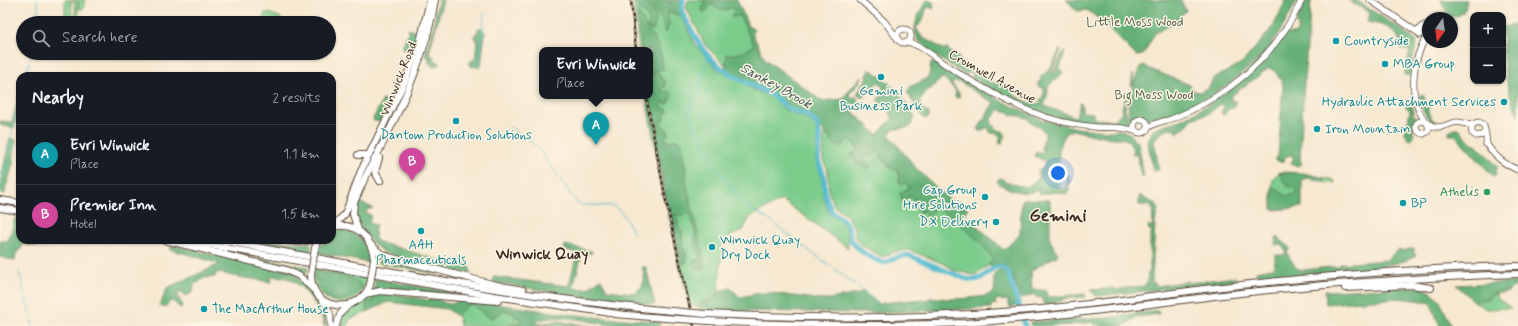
<!DOCTYPE html>
<html lang="en">
<head>
<meta charset="utf-8">
<style>
  body { margin:0; font-family:Mynerve,sans-serif; background:#242831; color:#f1f3f6 }
  .controls { position:absolute; right:12px; top:12px; display:grid; overflow:hidden; border-radius:8px; box-shadow:0 1px 3px #0004 }
  .controls button { width:36px; height:36px; display:grid; place-items:center; padding:0; border:0; border-bottom:1px solid #363941; background:#171b24; color:#f1f3f6; font:20px sans-serif }
  .compass { position:absolute; left:1422px; top:12px; width:36px; height:36px; border-radius:50%; background:#171b24; box-shadow:0 1px 3px #0004; rotate:194deg }
  .you { position:absolute; left:1058px; top:173px; width:14px; height:14px; margin:-10px; border:3px solid #fff; border-radius:50%; background:#1a73e8; box-shadow:0 0 0 6px #1a73e833 }
  .badge { display:grid; place-items:center; width:26px; height:26px; border-radius:50%; background:#db2777; color:#fff; font-size:13px; font-weight:700 }
  .pin { position:absolute; translate:-50% -33px; filter:drop-shadow(0 1px 2px #0008) }
  .pin::after { content:''; position:absolute; top:21px; width:14px; height:12px; background:inherit; clip-path:polygon(0 0,100% 0,50% 100%) }
  .popup { position:absolute; left:539px; top:47px; width:114px; height:52px; box-sizing:border-box; display:grid; place-content:center; border-radius:8px; background:#171b24; filter:drop-shadow(0 1px 3px #0005); font-size:13px; white-space:nowrap; color:#9ea1a6 }
  .popup b { font-size:15px; color:#f1f3f6 }
  .popup::after { content:''; position:absolute; left:50%; top:100%; margin-left:-8px; border:8px solid transparent; border-top-color:#171b24 }
  .list { margin:0; padding:0; list-style:none }
  h2 { display:flex; justify-content:space-between; align-items:center; height:52px; margin:0; padding:0 16px; font-size:17px }
  h2 small { font-size:13px; font-weight:400; color:#9ea1a6 }
  .list li { display:grid; grid-template-columns:26px 1fr auto; gap:12px; align-items:center; box-sizing:border-box; height:60px; padding:0 16px; border-top:1px solid #363941 }
  .list b { display:block; font-size:15px; white-space:nowrap }
  .list p { margin:0; font-size:13px; white-space:nowrap; color:#9ea1a6 }
  .list em { font-size:13px; font-style:normal; color:#9ea1a6 }
  .icon { flex:none; width:22px; height:22px; fill:none; stroke:currentColor; stroke-width:2; stroke-linecap:round; stroke-linejoin:round }
  .map { position:relative; flex:none; width:1518px; height:326px; overflow:hidden }
  .search { position:absolute; background:#171b24; box-shadow:0 1px 3px #0004; left:16px; top:16px; width:320px; height:44px; display:flex; align-items:center; gap:10px; box-sizing:border-box; padding:0 14px; border-radius:22px; color:#9ea1a6; font-size:15px }
  .panel { position:absolute; background:#171b24; box-shadow:0 1px 3px #0004; left:16px; top:72px; width:320px; height:172px; border-radius:12px }
  .map>svg:first-child { display:block }
  .green { fill:#7ccc8c; stroke:#5c7b55 }
  .forest { fill:#65b078; stroke:#506d4b }
  .lines { fill:none; stroke-linecap:round; stroke-linejoin:round }
  .stream { stroke:#53bcd1; stroke-width:1 }
  .river { stroke:#53bcd1; stroke-width:5 }
  .primary-casing { stroke:#574639; stroke-width:7 }
  .highway-casing { stroke:#574639; stroke-width:8 }
  .primary { stroke:#fff; stroke-width:5.5 }
  .highway { stroke:#fff; stroke-width:6 }
  .rail-casing { stroke:#3b2a1e; stroke-width:2.5 }
  .rail { stroke:#fcf5e5; stroke-width:1; stroke-dasharray:3; stroke-linecap:butt }
  .highway-bridge-casing { stroke:#574639; stroke-width:8; stroke-linecap:butt }
  .highway-bridge { stroke:#fff; stroke-width:6 }
  .culture-dot { fill:#0f9aa8; stroke:#fcf5e5; stroke-width:1.5 }
  .leisure-dot { fill:#2e9e5b; stroke:#fcf5e5; stroke-width:1.5 }
  .labels { text-anchor:middle; dominant-baseline:central; stroke-width:3; stroke-linejoin:round; paint-order:stroke }
  .park-label { font-size:13px; fill:#4e5b3f; stroke:#fcf5e5 }
  .culture-label { font-size:13px; fill:#0d838f; stroke:#fcf5e5; text-anchor:start }
  .street-label { font-size:13px; fill:#3b2a1e; stroke:#fcf5e5 }
  .leisure-label { font-size:13px; fill:#27864d; stroke:#fcf5e5; text-anchor:end }
  .water-label { font-size:14px; font-style:italic; fill:#435d5d; stroke:#fcf5e5 }
  .quarter-label { font-size:15px; font-weight:bold; fill:#3b2a1e; stroke:#fcf5e5 }
  .district-label { font-size:17px; font-weight:bold; fill:#3b2a1e; stroke:#fcf5e5 }
</style>
</head>
<body>
<div class="map">
<svg width="1518" height="326" viewBox="0 0 1518 326">
  <rect width="100%" height="100%" fill="#fcf5e5"/>
  <filter id="ink" filterUnits="userSpaceOnUse"><feTurbulence type="fractalNoise" baseFrequency=".025" numOctaves="2"/><feDisplacementMap in="SourceGraphic" scale="8" xChannelSelector="R" yChannelSelector="G"/><feConvolveMatrix kernelMatrix="1 2 1 2 8 2 1 2 1" color-interpolation-filters="sRGB"/></filter>
  <filter id="wash" filterUnits="userSpaceOnUse"><feTurbulence type="fractalNoise" baseFrequency=".012" numOctaves="4" result="noise"/><feDisplacementMap in="SourceGraphic" scale="16" xChannelSelector="R" yChannelSelector="G"/><feGaussianBlur stdDeviation="0.9" result="paint"/><feColorMatrix in="noise" values="0 0 0 0 0 0 0 0 0 0 0 0 0 0 0 0 0 1.4 0 .05"/><feComposite in="paint" operator="in"/></filter>
  <g filter="url(#wash)">
    <rect width="100%" height="100%" fill="#f7e8d0"/>
    <g class="green">
      <path d="M 65,0 L 85,0 L 83,9 L 79,9 L 78,1 L 78,9 L 75,9 L 74,0 L 71,1 L 72,19 L 75,19 L 75,10 L 78,10 L 79,18 L 81,20 L 79,23 L 76,22 L 72,23 L 65,17 Z"/>
      <path d="M 633,0 L 680,0 L 680,14 L 695,44 L 718,70 L 775,99 L 783,108 L 793,114 L 806,118 L 817,127 L 818,143 L 816,160 L 822,177 L 823,196 L 829,213 C 849,224 847,227 848,248 L 782,200 L 750,217 L 743,230 L 723,240 L 718,295 L 698,307 L 689,305 L 667,208 L 648,110 L 646,96 L 650,96 L 650,50 L 639,50 Z"/>
      <path d="M 688,0 L 736,0 L 763,60 L 821,103 L 842,101 L 879,136 L 961,217 L 1002,252 L 1020,234 L 1021,202 L 1048,204 L 1049,240 L 1057,256 L 1031,270 L 1032,295 L 1020,298 L 1009,268 L 998,264 L 988,266 L 979,273 L 973,275 L 956,271 L 944,264 L 909,250 L 894,252 L 883,257 L 861,245 L 855,238 L 855,229 L 845,213 L 835,207 L 829,193 L 828,172 L 823,158 L 824,123 L 726,66 L 705,45 L 686,7 Z"/>
      <path d="M 265,13 L 268,13 L 280,17 L 281,18 L 281,23 L 260,23 Z"/>
      <path d="M 1280,172 C 1300,172 1314,175 1334,180 L 1335,183 L 1326,183 L 1324,182 L 1324,180 L 1304,173 L 1296,188 L 1296,194 L 1286,196 L 1277,189 L 1272,188 L 1273,178 Z"/>
      <path d="M 315,269 L 367,278 C 360,312 320,311 313,277 L 318,281 L 354,296 L 362,286 C 358,285 358,283 355,281 C 352,279 346,276 343,275 C 334,272 323,276 315,269 Z"/>
      <path d="M 376,293 L 375,300 L 366,303 L 367,312 L 350,319 L 347,326 L 339,326 C 340,322 341,317 343,314 C 348,306 368,295 376,293 Z"/>
      <path d="M 1491,294 L 1496,294 L 1498,299 L 1511,308 L 1486,309 L 1474,301 L 1489,299 Z"/>
      <path d="M 469,304 C 479,304 483,315 492,318 L 504,310 L 514,313 L 521,320 L 518,323 L 510,324 L 508,326 L 460,326 L 459,319 L 457,316 L 462,308 Z"/>
    </g>
    <g class="forest">
      <path d="M 438,0 L 443,0 L 429,53 L 434,57 L 434,60 L 439,62 L 440,64 L 433,67 L 429,63 L 429,57 L 425,56 L 433,29 Z"/>
      <path d="M 636,0 L 670,0 L 669,4 L 675,0 L 681,0 L 683,16 L 668,12 L 669,26 L 666,33 L 660,16 L 653,7 L 648,6 L 653,11 L 657,19 L 653,30 L 649,29 L 648,26 L 650,22 L 646,14 L 637,8 Z"/>
      <path d="M 704,0 L 737,0 L 749,27 L 754,29 L 752,33 L 765,59 L 822,101 L 842,99 L 862,76 L 860,82 L 849,94 L 853,98 L 855,96 L 858,100 L 857,101 L 859,102 L 852,109 C 857,120 868,128 877,135 L 893,118 L 891,116 L 890,111 L 877,100 L 884,92 L 881,89 L 883,86 L 878,82 L 863,97 L 858,96 L 858,92 L 864,83 L 870,69 C 889,81 904,97 915,117 L 910,127 L 892,130 L 889,135 L 916,168 L 954,204 L 959,206 L 958,202 L 965,203 L 968,209 L 964,213 L 965,215 L 1004,250 L 1020,234 L 1023,199 L 1050,200 L 1050,240 L 1058,254 L 1031,271 L 1032,290 L 1045,290 L 1047,291 L 1047,297 L 1085,294 L 1086,297 L 1063,299 L 1062,301 L 1044,305 L 1042,298 L 1036,297 L 1034,294 L 1020,299 C 1016,286 1011,256 991,267 L 989,264 L 993,260 C 982,240 954,219 935,206 L 931,208 L 933,211 L 931,214 L 927,216 L 923,211 L 919,213 L 919,201 L 916,198 L 913,200 L 911,196 L 907,198 L 907,202 L 903,202 L 900,193 L 910,187 L 905,183 L 902,185 L 899,182 L 898,171 L 890,168 L 877,151 L 872,155 L 866,156 L 864,159 L 870,165 L 868,169 L 860,164 L 857,165 L 854,157 L 851,155 L 852,153 L 856,152 L 858,148 L 848,139 C 843,144 842,149 835,145 L 815,121 L 794,110 L 790,112 L 784,109 L 785,104 L 783,102 L 780,104 L 775,98 L 752,89 L 725,69 L 727,54 C 736,56 746,51 754,45 L 739,15 L 736,17 L 731,16 L 735,11 L 732,7 C 723,13 719,10 711,4 L 705,12 L 702,11 Z"/>
      <path d="M 927,0 L 933,2 L 934,8 L 933,9 L 929,7 L 926,10 L 923,20 L 916,28 L 922,37 L 945,50 L 947,48 L 955,56 L 959,57 L 960,62 L 967,65 L 971,70 L 985,79 L 987,78 L 993,83 L 999,84 L 1000,82 L 1011,87 L 1014,95 L 1030,103 L 1031,102 L 1039,104 L 1044,94 L 1044,89 L 1038,86 L 1038,82 L 1042,81 L 1042,79 L 1040,77 C 1050,71 1056,60 1059,50 L 1061,50 L 1052,72 L 1055,73 L 1055,70 L 1063,52 L 1065,52 L 1060,68 L 1062,70 L 1062,75 L 1048,86 L 1048,93 L 1044,106 L 1076,117 L 1080,103 L 1082,104 L 1082,112 L 1093,113 L 1094,119 L 1114,120 L 1121,113 L 1125,97 L 1127,98 L 1125,108 L 1128,120 L 1127,123 C 1121,127 1113,125 1106,125 C 1061,126 1019,104 980,84 L 977,78 L 975,81 L 971,78 L 974,75 L 969,72 L 965,75 L 927,50 L 924,44 L 918,41 C 911,24 918,15 927,0 Z"/>
      <path d="M 1066,0 L 1181,0 L 1186,11 L 1172,24 L 1155,33 L 1143,55 L 1136,56 L 1104,23 L 1087,10 L 1077,11 Z"/>
      <path d="M 1286,0 L 1297,0 C 1288,19 1277,39 1262,55 C 1251,65 1240,75 1229,84 C 1222,89 1216,89 1212,97 C 1197,105 1181,115 1164,118 C 1152,120 1142,115 1130,121 C 1127,111 1128,97 1133,87 L 1131,86 L 1133,74 L 1133,86 L 1139,68 L 1144,65 L 1150,69 L 1190,85 L 1194,91 L 1200,92 L 1208,88 L 1214,78 L 1233,68 L 1243,62 L 1273,27 Z"/>
      <path d="M 1307,0 L 1312,0 L 1311,2 L 1304,82 L 1300,160 L 1302,164 L 1297,166 L 1291,163 L 1294,158 L 1290,155 L 1285,157 L 1284,161 L 1280,162 L 1274,159 L 1278,157 L 1283,84 L 1275,71 L 1269,68 L 1231,96 L 1231,102 L 1234,100 L 1236,102 L 1235,107 L 1229,109 L 1224,115 L 1223,115 L 1221,111 L 1224,108 L 1224,105 L 1221,104 L 1208,114 L 1194,118 L 1183,129 L 1176,133 L 1174,128 C 1165,131 1160,132 1154,140 L 1159,170 L 1153,171 L 1148,142 L 1152,131 L 1160,126 L 1180,120 L 1198,111 L 1228,91 L 1284,33 L 1296,34 L 1298,28 L 1296,21 Z"/>
      <path d="M 1348,0 L 1356,0 L 1405,32 L 1405,34 L 1417,40 L 1410,76 L 1404,75 L 1410,51 L 1400,48 C 1400,28 1384,25 1367,22 L 1370,13 Z"/>
      <path d="M 1441,0 L 1466,0 C 1468,11 1460,18 1449,17 Z"/>
      <path d="M 637,12 C 642,18 644,24 649,31 C 658,45 662,51 663,69 L 652,73 L 652,74 L 659,73 L 662,80 L 665,81 L 665,87 L 662,89 L 663,92 L 667,91 L 672,94 L 668,104 L 664,104 L 663,101 L 661,103 L 662,108 L 667,109 L 668,112 L 665,113 L 665,118 L 661,121 L 661,125 L 668,130 L 668,135 L 665,137 L 666,140 L 670,141 C 674,139 677,139 681,141 L 685,166 L 687,187 L 704,258 L 703,270 L 695,267 L 694,260 L 700,260 L 698,250 L 695,246 C 696,239 695,230 693,223 C 692,220 690,218 690,214 L 687,213 L 682,217 L 675,214 L 678,222 L 678,227 L 682,231 L 682,246 L 686,252 L 686,263 L 683,264 L 664,185 L 656,134 L 651,116 L 649,96 L 650,96 L 650,50 L 642,50 Z"/>
      <path d="M 1514,25 L 1518,53 L 1518,115 C 1504,87 1503,58 1503,27 Z"/>
      <path d="M 481,28 L 485,32 L 481,66 L 479,68 L 475,66 L 472,67 L 469,64 L 472,60 L 475,60 L 477,39 L 474,37 L 475,34 L 477,33 L 478,29 Z"/>
      <path d="M 409,29 L 420,33 L 414,48 L 409,50 L 402,48 Z"/>
      <path d="M 933,62 L 990,94 L 995,98 L 1043,120 L 1078,128 L 1108,131 L 1122,130 L 1131,134 L 1133,139 L 1138,142 L 1144,177 L 1141,178 L 1137,155 L 1132,154 L 1134,151 L 1129,142 L 1123,138 L 1111,138 L 1100,135 L 1098,136 L 1072,130 L 1069,133 L 1068,131 L 1066,133 L 1060,145 L 1060,148 L 1059,149 L 1058,188 L 1060,188 L 1061,190 L 1067,188 L 1068,174 L 1069,175 L 1069,190 L 1066,194 L 1056,192 L 1040,194 L 1036,190 C 1029,197 1005,189 997,182 L 999,178 L 1003,179 L 1007,184 L 1008,184 L 1008,182 L 1019,186 L 1020,185 L 1027,187 L 1039,178 L 1038,171 L 1044,168 L 1045,161 L 1034,156 L 1036,152 L 1044,154 C 1038,144 1048,140 1044,131 L 1029,121 L 1029,119 L 1020,116 L 1011,115 L 1008,111 L 1003,112 L 1000,109 L 991,120 C 992,126 997,132 1003,131 L 1006,136 L 1002,140 L 1003,143 L 1000,144 L 999,141 L 1001,138 C 999,134 996,133 991,133 L 987,127 L 981,132 L 978,129 L 994,102 L 987,99 L 960,82 L 953,82 L 952,84 L 959,93 L 959,98 L 955,97 L 956,91 L 944,78 L 942,78 L 931,89 L 929,89 L 924,94 L 924,96 L 919,101 L 921,103 L 923,110 L 929,113 L 929,117 L 927,119 L 923,118 L 907,92 L 911,86 L 921,82 L 929,76 L 931,63 Z"/>
      <path d="M 20,89 L 20,108 L 14,128 L 0,125 L 0,121 L 12,122 Z"/>
      <path d="M 1422,94 L 1424,96 L 1432,119 L 1438,123 L 1436,125 C 1425,117 1422,110 1419,96 Z"/>
      <path d="M 383,99 L 384,100 L 385,103 L 390,105 L 390,107 L 382,122 L 374,121 L 373,119 Z"/>
      <path d="M 1406,105 L 1413,106 L 1413,116 L 1416,116 L 1412,126 L 1414,136 L 1411,140 L 1407,139 L 1408,136 L 1405,134 L 1406,124 L 1408,121 L 1410,110 L 1406,107 Z"/>
      <path d="M 1454,129 L 1459,129 L 1471,142 L 1477,145 L 1497,166 L 1496,175 L 1493,176 L 1455,135 L 1449,135 L 1449,132 Z"/>
      <path d="M 10,138 L 16,140 L 13,167 L 6,186 L 5,194 L 0,193 L 0,183 Z"/>
      <path d="M 1279,173 L 1304,173 L 1325,179 L 1324,182 L 1307,178 L 1302,181 L 1302,207 L 1275,210 L 1272,209 L 1272,188 L 1277,189 L 1286,196 L 1296,194 L 1296,188 L 1287,186 Z"/>
      <path d="M 365,189 C 367,192 361,198 361,203 L 373,208 L 372,209 L 368,209 L 366,213 L 371,215 L 369,223 L 376,225 L 374,233 L 376,233 L 375,238 L 379,242 L 449,263 L 461,260 L 468,262 L 471,273 L 449,271 L 385,253 C 371,244 352,223 356,206 C 358,200 362,194 365,189 Z"/>
      <path d="M 1139,196 L 1141,196 L 1153,203 L 1155,203 L 1158,208 L 1155,223 L 1152,283 L 1155,283 L 1158,286 L 1187,281 L 1188,283 L 1235,277 L 1235,281 L 1109,295 L 1096,296 L 1092,292 L 1092,290 L 1114,288 L 1116,290 L 1131,287 L 1145,286 L 1145,284 L 1147,283 L 1148,273 L 1150,272 L 1150,234 L 1152,233 L 1151,230 L 1149,230 L 1148,226 L 1153,226 L 1152,206 L 1139,205 Z"/>
      <path d="M 20,217 L 20,240 L 46,240 L 42,247 L 22,244 L 22,248 L 16,253 L 15,261 L 0,257 L 0,241 L 8,241 L 15,218 Z"/>
      <path d="M 341,230 C 356,231 373,247 370,263 L 318,253 L 319,245 L 322,245 L 325,240 L 332,240 L 333,232 Z"/>
      <path d="M 1278,237 L 1290,248 L 1287,253 L 1296,268 L 1303,270 L 1340,266 L 1340,264 L 1387,260 L 1397,250 C 1403,253 1409,247 1415,249 L 1413,253 L 1416,255 C 1403,270 1288,275 1262,278 L 1257,275 L 1256,271 L 1273,268 L 1275,262 L 1275,255 L 1283,255 L 1286,252 L 1281,244 L 1275,245 L 1276,238 Z"/>
      <path d="M 247,240 C 268,240 289,244 310,243 L 311,247 L 310,252 Z"/>
      <path d="M 172,245 L 291,273 C 307,285 326,305 326,326 L 324,326 C 323,312 305,288 293,281 C 287,277 279,277 272,276 L 270,277 L 271,282 L 232,276 L 217,272 L 215,277 L 203,278 L 199,282 L 194,284 L 193,292 L 186,296 L 179,291 L 178,297 L 183,306 L 180,308 L 172,300 L 165,307 L 160,306 L 167,288 L 220,264 L 170,249 Z"/>
      <path d="M 565,245 L 592,251 L 592,253 L 582,254 L 573,288 L 587,289 L 601,279 L 607,290 L 633,293 L 642,287 L 644,275 L 642,266 L 646,267 L 655,305 L 576,296 L 493,282 L 494,277 L 569,286 L 577,253 L 564,249 Z"/>
      <path d="M 380,254 L 439,272 L 438,274 L 378,263 Z"/>
      <path d="M 259,258 L 308,267 L 307,273 L 303,277 L 258,261 Z"/>
      <path d="M 315,269 C 322,275 333,273 342,275 C 346,276 355,280 359,282 L 359,285 L 363,286 C 352,306 320,306 318,281 L 313,277 Z"/>
      <path d="M 999,270 L 1007,273 L 1018,306 L 1010,307 L 1008,305 L 1008,301 L 1006,300 L 1002,301 L 1000,299 L 994,301 L 997,304 L 991,305 L 991,308 L 864,313 L 699,310 L 700,303 C 714,301 713,300 721,290 L 728,289 L 730,287 L 740,297 L 760,293 L 770,293 L 824,300 L 858,294 L 862,291 L 879,305 L 882,303 L 922,299 L 924,300 C 926,300 928,299 930,298 C 937,297 945,299 952,299 C 959,299 989,297 993,293 C 998,285 988,275 999,270 Z"/>
      <path d="M 375,279 L 449,292 L 449,294 L 374,290 Z"/>
      <path d="M 1518,282 L 1518,287 L 1513,287 L 1508,292 L 1491,294 L 1489,299 L 1474,301 L 1456,285 Z"/>
      <path d="M 1392,288 C 1404,288 1420,285 1430,291 C 1440,296 1447,316 1451,326 L 1440,326 L 1430,302 L 1398,298 L 1326,304 L 1325,291 Z"/>
      <path d="M 376,293 L 403,295 L 428,300 L 438,299 L 445,303 L 452,304 L 461,299 L 552,312 L 604,318 L 659,321 L 660,326 C 646,326 633,326 620,326 C 593,324 560,311 535,322 L 539,324 L 557,321 L 591,326 L 549,325 L 544,326 L 508,326 L 510,324 L 514,322 L 518,323 L 521,320 L 518,317 L 515,317 L 513,315 L 514,313 L 504,310 L 492,318 L 486,316 L 473,304 C 465,304 462,310 457,316 L 447,309 L 388,302 L 367,312 L 366,303 L 374,301 L 373,298 Z"/>
      <path d="M 1158,310 L 1159,314 L 1137,317 L 1123,326 L 1100,326 L 1099,324 L 1095,325 L 1093,322 L 1071,325 L 1031,326 L 1030,322 L 1106,318 Z"/>
    </g>
    <g class="lines">
      <g class="stream">
        <path d="M 37,0 L 39,23"/>
        <path d="M 30,59 L 31,53"/>
        <path d="M 707,60 L 708,56"/>
        <path d="M 706,63 L 697,98 L 689,108 C 688,126 732,192 746,205 C 754,212 765,217 774,223"/>
        <path d="M 478,66 L 481,55 L 484,14"/>
        <path d="M 26,76 L 29,62"/>
        <path d="M 14,126 L 20,104"/>
        <path d="M 509,127 L 530,141 L 538,148 L 577,203 L 583,205 L 613,206 C 623,211 629,225 634,234"/>
        <path d="M 0,187 L 13,129"/>
        <path d="M 776,225 L 803,246 L 864,291 L 880,305"/>
        <path d="M 19,271 L 33,326"/>
      </g>
      <path class="river" d="M 683,0 C 680,15 686,18 692,31 C 713,73 735,75 773,96 C 780,100 785,107 793,111 C 797,113 802,113 807,115 C 811,118 815,122 818,125 L 820,141 L 818,160 L 824,176 L 825,195 L 832,212 C 842,218 852,225 850,239 C 858,250 871,259 884,263 L 898,257 L 908,255 L 966,279 C 971,280 976,281 981,278 C 990,274 994,259 1008,272 L 1025,326"/>
    </g>
  </g>
  <g filter="url(#ink)">
    <g class="lines">
      <defs>
        <g id="primary">
          <path d="M 860,0 L 884,21 L 897,38"/>
          <path d="M 1370,0 L 1420,34"/>
          <circle cx="904" cy="36" r="7"/>
          <path d="M 1420,35 L 1419,30 L 1421,27 L 1425,25 L 1428,26"/>
          <path d="M 907,42 C 922,45 936,59 949,67 C 974,83 999,98 1027,110 C 1048,119 1071,125 1095,127 C 1109,128 1123,126 1137,132"/>
          <circle cx="1141" cy="126" r="7"/>
          <path d="M 1426,122 C 1407,99 1412,59 1427,36"/>
          <path d="M 1427,123 L 1429,128 L 1427,132 L 1423,134 C 1416,132 1412,123 1421,121 C 1426,120 1431,126 1435,127 C 1444,128 1449,123 1457,122 C 1462,122 1467,125 1473,125"/>
          <path d="M 1148,128 C 1155,122 1162,122 1171,119 C 1180,116 1190,111 1199,106 C 1244,83 1280,46 1302,0"/>
          <path d="M 1485,132 L 1482,135 L 1476,136 L 1472,133 C 1470,126 1477,118 1483,125 C 1486,128 1486,140 1487,145"/>
          <path d="M 1486,144 C 1496,157 1502,163 1518,170"/>
          <path d="M 323,301 L 330,313 L 331,326"/>
          <path d="M 336,326 L 340,314 L 351,303"/>
        </g>
        <g id="highway">
          <path d="M 358,155 L 369,155"/>
          <path d="M 379,158 L 375,172 L 380,181"/>
          <path d="M 0,200 L 20,203"/>
          <path d="M 0,208 L 20,211"/>
          <path d="M 333,226 L 345,214 L 361,171 L 405,81 L 420,42 L 430,0"/>
          <path d="M 333,227 C 355,221 372,237 374,259"/>
          <path d="M 358,230 L 353,214 L 354,203 C 362,182 373,162 383,143 C 406,97 427,51 435,0"/>
          <path d="M 165,240 L 286,270 L 299,276 L 313,289"/>
          <path d="M 181,240 L 494,296 L 618,314"/>
          <path d="M 219,240 C 362,266 505,295 650,309"/>
          <path d="M 280,240 L 299,242 L 311,240"/>
          <path d="M 369,243 L 380,253 L 389,257 L 492,284 L 523,290"/>
          <path d="M 315,248 L 318,240"/>
          <path d="M 311,274 C 310,310 357,317 370,285"/>
          <path d="M 1345,288 L 1412,285 L 1431,288"/>
          <path d="M 365,294 L 380,291 L 498,301"/>
          <path d="M 615,314 L 651,317"/>
          <path d="M 706,314 C 810,319 913,319 1017,311 C 1079,307 1142,297 1204,289 C 1308,277 1413,268 1518,266"/>
          <path d="M 708,321 C 793,326 879,326 965,323 C 1067,317 1168,300 1269,290 C 1352,282 1435,277 1518,274"/>
        </g>
      </defs>
      <use href="#primary" class="primary-casing"/>
      <use href="#highway" class="highway-casing"/>
      <use href="#primary" class="primary"/>
      <use href="#highway" class="highway"/>
      <defs>
        <g id="rail">
          <path d="M 631,0 L 636,50"/>
          <path d="M 646,96 L 666,201 L 694,326"/>
        </g>
      </defs>
      <use href="#rail" class="rail-casing"/>
      <use href="#rail" class="rail"/>
      <defs>
        <g id="highway-bridge">
          <path d="M 311,274 L 315,248"/>
          <path d="M 370,285 L 374,259"/>
          <path d="M 650,309 L 706,314"/>
          <path d="M 651,317 L 708,321"/>
        </g>
      </defs>
      <use href="#highway-bridge" class="highway-bridge-casing"/>
      <use href="#highway-bridge" class="highway-bridge"/>
    </g>
  </g>
  <g class="culture-dot">
    <circle cx="1336" cy="41" r="4"/>
    <circle cx="1385" cy="64" r="4"/>
    <circle cx="881" cy="77" r="4"/>
    <circle cx="1504" cy="102" r="4"/>
    <circle cx="456" cy="121" r="4"/>
    <circle cx="1317" cy="129" r="4"/>
    <circle cx="985" cy="197" r="4"/>
    <circle cx="1403" cy="203" r="4"/>
    <circle cx="996" cy="222" r="4"/>
    <circle cx="421" cy="231" r="4"/>
    <circle cx="712" cy="247" r="4"/>
    <circle cx="204" cy="309" r="4"/>
  </g>
  <circle class="leisure-dot" cx="1487" cy="192" r="4"/>
  <g class="labels">
    <g class="park-label">
      <text x="1135" y="22">Little Moss Wood</text>
      <text x="1154" y="95">Big Moss Wood</text>
    </g>
    <g class="culture-label">
      <text x="1344" y="41">Countryside</text>
      <text x="1393" y="64">MBA Group</text>
      <text x="881" y="91" text-anchor="middle">Gemini<tspan x="881" dy="15">Business Park</tspan></text>
      <text x="1496" y="102" text-anchor="end">Hydraulic Attachment Services</text>
      <text x="1325" y="129">Iron Mountain</text>
      <text x="456" y="135" text-anchor="middle">Dantom Production Solutions</text>
      <text x="977" y="190" text-anchor="end">Gap Group<tspan x="977" dy="15">Hire Solutions</tspan></text>
      <text x="1411" y="203">BP</text>
      <text x="988" y="222" text-anchor="end">DX Delivery</text>
      <text x="720" y="240">Winwick Quay<tspan x="720" dy="15">Dry Dock</tspan></text>
      <text x="421" y="245" text-anchor="middle">AAH<tspan x="421" dy="15">Pharmaceuticals</tspan></text>
      <text x="212" y="309">The MacArthur House</text>
    </g>
    <g class="street-label">
      <text transform="translate(992 77) rotate(29)">Cromwell Avenue</text>
      <text transform="translate(399 79) rotate(-68)">Winwick Road</text>
    </g>
    <g class="leisure-label">
      <text x="1479" y="192">Athelis</text>
    </g>
    <g class="water-label">
      <text transform="translate(776 86) rotate(29)">Sankey Brook</text>
    </g>
    <g class="quarter-label">
      <text x="542" y="255">Winwick Quay</text>
    </g>
    <g class="district-label">
      <text x="1058" y="216">Gemini</text>
    </g>
  </g>
</svg>
<div class="controls">
<button>+</button>
<button>−</button>
</div>
<svg class="compass" viewBox="-18 -18 36 36"><path d="M0-13l5 13h-10z" fill="#e53935"/><path d="M0 13l5-13h-10z" fill="#9ea1a6"/></svg>
<div class="you"></div>
<div class="pin badge" style="left:596px;top:145px;background:#0f9aa8">A</div>
<div class="popup"><b>Evri Winwick</b>Place</div>
<div class="pin badge" style="left:412px;top:181px;background:#d1479c">B</div>
<div class="search"><svg class="icon" aria-label="search" viewBox="0 0 24 24"><circle cx="10" cy="10" r="6"/><path d="M15 15l6 6"/></svg>Search here</div>
<section class="panel">
<h2>Nearby<small>2 results</small></h2>
<ul class="list">
<li><span class="badge" style="background:#0f9aa8">A</span><div><b>Evri Winwick</b><p>Place</p></div><em>1.1 km</em></li>
<li><span class="badge" style="background:#d1479c">B</span><div><b>Premier Inn</b><p>Hotel</p></div><em>1.5 km</em></li>
</ul>
</section>
</div>
</body>
</html>
